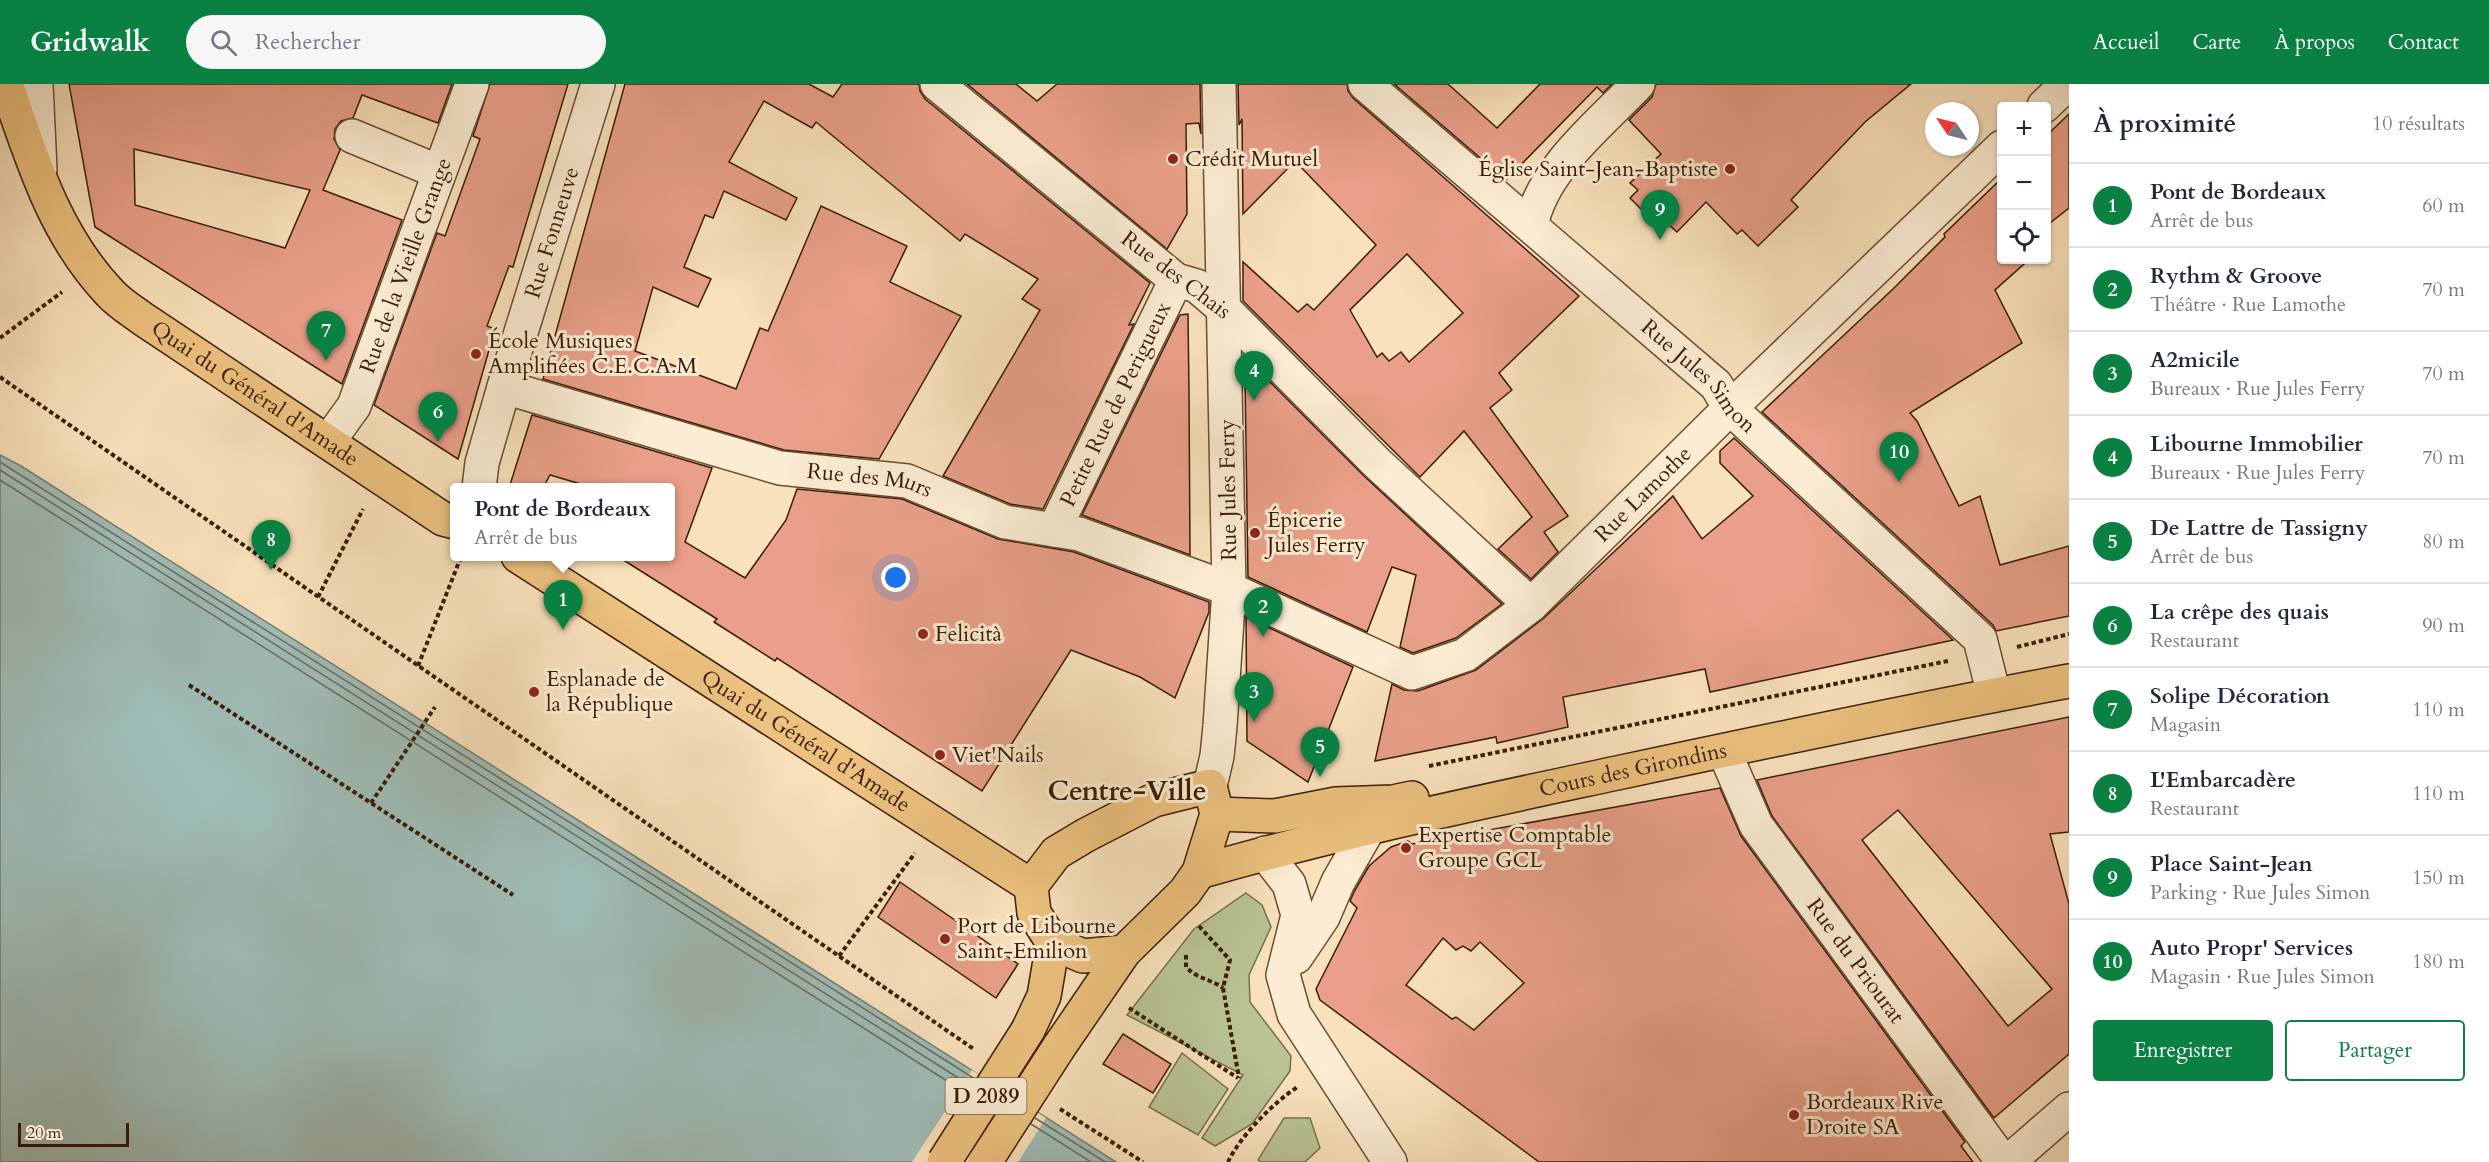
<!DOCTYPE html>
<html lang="fr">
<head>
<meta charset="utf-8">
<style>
  body { margin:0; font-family:Cardo,serif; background:#f6f6f7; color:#1f2937 }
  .controls { position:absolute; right:18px; top:18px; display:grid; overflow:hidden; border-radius:6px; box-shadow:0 2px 4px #0004 }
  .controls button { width:54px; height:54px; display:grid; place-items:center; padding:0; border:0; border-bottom:2px solid #e0e1e3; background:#fff; color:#1f2937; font:30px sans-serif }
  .compass { position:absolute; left:1925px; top:18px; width:54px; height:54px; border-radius:50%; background:#fff; box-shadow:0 2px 4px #0004; rotate:305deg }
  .scale { position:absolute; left:18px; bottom:15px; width:111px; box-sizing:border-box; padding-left:6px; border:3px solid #3a1d06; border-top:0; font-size:16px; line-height:21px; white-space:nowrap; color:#3a1d06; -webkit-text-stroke:4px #fbecd3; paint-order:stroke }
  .you { position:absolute; left:896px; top:494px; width:21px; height:21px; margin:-15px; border:4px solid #fff; border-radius:50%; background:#1a73e8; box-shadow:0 0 0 9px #1a73e833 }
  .badge { display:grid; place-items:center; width:39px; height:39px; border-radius:50%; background:#0b8043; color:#fff; font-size:20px; font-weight:700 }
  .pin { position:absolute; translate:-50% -50px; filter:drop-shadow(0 2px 3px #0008) }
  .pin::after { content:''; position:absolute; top:32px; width:21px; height:18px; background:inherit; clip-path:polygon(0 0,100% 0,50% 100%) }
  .popup { position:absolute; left:450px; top:399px; width:225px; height:78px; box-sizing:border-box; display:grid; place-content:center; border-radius:6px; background:#fff; filter:drop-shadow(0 2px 4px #0005); font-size:20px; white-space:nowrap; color:#747a83 }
  .popup b { font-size:22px; color:#1f2937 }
  .popup::after { content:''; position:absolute; left:50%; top:100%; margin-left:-12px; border:12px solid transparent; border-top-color:#fff }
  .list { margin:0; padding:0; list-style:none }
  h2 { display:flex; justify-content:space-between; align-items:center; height:78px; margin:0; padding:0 24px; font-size:26px }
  h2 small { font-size:20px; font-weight:400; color:#747a83 }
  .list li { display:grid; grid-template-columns:39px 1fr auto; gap:18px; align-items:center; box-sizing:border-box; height:84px; padding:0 24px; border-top:2px solid #e0e1e3 }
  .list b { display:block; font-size:22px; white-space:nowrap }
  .list p { margin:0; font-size:20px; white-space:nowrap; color:#747a83 }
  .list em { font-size:20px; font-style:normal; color:#747a83 }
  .actions { display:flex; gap:12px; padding:18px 24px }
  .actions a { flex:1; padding:14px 0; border:2px solid #0b8043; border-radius:6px; text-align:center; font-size:21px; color:#0b8043 }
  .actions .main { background:#0b8043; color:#fff }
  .icon { flex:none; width:33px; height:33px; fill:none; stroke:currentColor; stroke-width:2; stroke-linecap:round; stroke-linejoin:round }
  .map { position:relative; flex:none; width:2069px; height:1078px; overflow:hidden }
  header { display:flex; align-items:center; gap:36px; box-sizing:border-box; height:84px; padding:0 30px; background:#0b8043; color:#fff }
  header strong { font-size:28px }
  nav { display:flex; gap:33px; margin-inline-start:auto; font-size:21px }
  .search { width:420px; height:54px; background:#f6f6f7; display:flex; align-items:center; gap:15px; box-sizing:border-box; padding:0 21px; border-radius:33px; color:#747a83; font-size:22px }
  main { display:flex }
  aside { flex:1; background:#fff }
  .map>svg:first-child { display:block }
  .green { fill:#b9c394; stroke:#7a704d; stroke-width:1.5 }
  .water { fill:#9fbcb7; stroke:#777c70; stroke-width:1.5 }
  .pier { fill:#f9e1bc }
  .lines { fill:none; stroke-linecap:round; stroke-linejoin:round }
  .shore { stroke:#6c6c5e; stroke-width:1.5 }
  .building { fill:#e99f89; stroke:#3a1d06; stroke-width:1.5; fill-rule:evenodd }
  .minor-casing { stroke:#6a4e34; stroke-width:36 }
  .major-casing { stroke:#3a1d06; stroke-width:36 }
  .path { stroke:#3a1d06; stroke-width:4; stroke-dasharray:4.5 3; stroke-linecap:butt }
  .minor { stroke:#fbecd3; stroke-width:33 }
  .major { stroke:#ecc07e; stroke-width:33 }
  .major-bridge-casing { stroke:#3a1d06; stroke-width:36; stroke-linecap:butt }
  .major-bridge { stroke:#ecc07e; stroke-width:33 }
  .poi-dot { fill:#8f2418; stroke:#fbecd3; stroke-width:2 }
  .labels { text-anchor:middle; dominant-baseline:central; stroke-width:6; stroke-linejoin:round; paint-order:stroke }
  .shield { fill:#fbecd3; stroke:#745b44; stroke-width:1.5 }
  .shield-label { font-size:21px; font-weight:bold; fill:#3a1d06 }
  .poi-label { font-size:22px; fill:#3a1d06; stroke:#fbecd3; text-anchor:start }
  .street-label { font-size:22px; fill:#3a1d06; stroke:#fbecd3 }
  .district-label { font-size:28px; font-weight:bold; fill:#3a1d06; stroke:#fbecd3 }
</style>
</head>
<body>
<header>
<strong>Gridwalk</strong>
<div class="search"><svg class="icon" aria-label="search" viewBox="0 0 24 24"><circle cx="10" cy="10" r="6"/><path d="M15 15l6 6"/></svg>Rechercher</div>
<nav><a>Accueil</a><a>Carte</a><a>À propos</a><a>Contact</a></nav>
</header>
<main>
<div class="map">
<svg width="2069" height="1078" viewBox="0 0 2069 1078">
  <rect width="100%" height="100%" fill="#f9e1bc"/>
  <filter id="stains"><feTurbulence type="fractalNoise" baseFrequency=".00333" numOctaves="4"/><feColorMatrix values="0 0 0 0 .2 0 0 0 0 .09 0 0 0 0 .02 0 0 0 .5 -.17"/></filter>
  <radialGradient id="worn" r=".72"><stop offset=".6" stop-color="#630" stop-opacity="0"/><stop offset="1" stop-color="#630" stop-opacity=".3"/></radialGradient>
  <g class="green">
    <path d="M 1246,809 L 1262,821 L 1271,843 L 1249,891 L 1250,918 L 1291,972 L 1290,987 L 1252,1040 L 1215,1062 L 1202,1054 L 1243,991 L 1127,931 L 1194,845 Z"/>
    <path d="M 1182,969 L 1228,1005 L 1198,1051 L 1149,1023 Z"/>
    <path d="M 1284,1034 L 1310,1034 L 1320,1064 L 1305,1078 L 1261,1078 L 1258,1076 Z"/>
  </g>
  <path class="water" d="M 0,371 L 21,382 L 1116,1078 L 0,1078 Z"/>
  <path class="pier" d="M 972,986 L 1046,1034 L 1018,1078 L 912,1078 Z"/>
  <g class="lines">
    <g class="shore">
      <path d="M 0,378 L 975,995"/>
      <path d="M 0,386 L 971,1002"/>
      <path d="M 0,396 L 966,1009"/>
      <path d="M 1035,1034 L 1105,1078"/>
      <path d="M 1031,1040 L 1091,1078"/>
    </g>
  </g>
  <g class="building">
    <path d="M 69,0 L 452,0 L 438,39 L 362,11 L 353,34 L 341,37 L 335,45 L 334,55 L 340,66 L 323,106 L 402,136 L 342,300 L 95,143 ZM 134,65 L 310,106 L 285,164 L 135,121 Z"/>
    <path d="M 490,0 L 568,0 L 513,183 L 509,182 L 487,242 L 495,245 L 458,375 L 374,321 L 437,149 L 445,152 L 480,55 L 473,52 Z"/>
    <path d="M 625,0 L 809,0 L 833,13 L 842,0 L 919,0 L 920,7 L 925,15 L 1150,199 L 1129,241 L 1134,240 L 1043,425 L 1010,420 L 943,392 L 1040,226 L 1022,215 L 1038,195 L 965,150 L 960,157 L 816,38 L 812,44 L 764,17 L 729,78 L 797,114 L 786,136 L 724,107 L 713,134 L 705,131 L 684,183 L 711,195 L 698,223 L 653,203 L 635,267 L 736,305 L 760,244 L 768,247 L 821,122 L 907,162 L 890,198 L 961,232 L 879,375 L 784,366 L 543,295 Z"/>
    <path d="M 967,0 L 1016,0 L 1037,17 L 1057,0 L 1200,0 L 1201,50 L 1199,39 L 1186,40 L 1187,130 L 1167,165 Z"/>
    <path d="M 1238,0 L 1347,0 L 1348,7 L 1353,14 L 1579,212 L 1499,289 L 1512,306 L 1490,324 L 1568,432 L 1544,448 L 1558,468 L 1531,495 L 1498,465 L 1532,433 L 1464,347 L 1420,393 L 1243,217 L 1243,178 L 1298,228 L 1307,220 L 1314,226 L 1376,161 L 1295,77 L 1243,130 L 1242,35 L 1239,41 ZM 1407,170 L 1463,229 L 1409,278 L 1401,268 L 1389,277 L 1382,269 L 1377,273 L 1350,226 Z"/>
    <path d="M 1394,0 L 1448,0 L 1497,44 L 1540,0 L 1612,0 L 1603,9 L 1597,3 L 1506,96 Z"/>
    <path d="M 1656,0 L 1911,0 L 1865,38 L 1791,116 L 1798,123 L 1758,162 L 1742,146 L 1737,150 L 1706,118 L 1677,148 L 1669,141 L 1662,146 L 1630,114 L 1638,106 L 1630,99 L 1661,70 L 1629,36 L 1652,13 Z"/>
    <path d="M 2069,30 L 2069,124 L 2046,142 L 2046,52 Z"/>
    <path d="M 2001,95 L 2001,176 L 2022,176 L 2024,180 L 1995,206 L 2022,259 L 1910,329 L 1917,337 L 1959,422 L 1980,412 L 2000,481 L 2069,462 L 2069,532 L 1996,547 L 1993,541 L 1762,328 L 1893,205 L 1945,153 L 1944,150 Z"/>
    <path d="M 1188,230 L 1189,310 L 1190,471 L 1082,431 L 1180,231 Z"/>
    <path d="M 1261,289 L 1364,392 L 1502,520 L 1456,554 L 1413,569 L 1400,563 L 1416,491 L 1392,483 L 1367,548 L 1248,493 L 1245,291 Z"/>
    <path d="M 532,331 L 712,384 L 685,458 L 745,494 L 786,436 L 797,405 L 902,415 L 998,455 L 1074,468 L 1209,518 L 1209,528 L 1175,614 L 1140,593 L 1071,566 L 982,707 L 777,574 L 775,577 L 714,538 L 717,535 L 617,472 L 671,472 L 671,404 L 594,404 L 550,391 L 543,404 L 509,404 Z"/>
    <path d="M 1734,354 L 1953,556 L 1710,608 L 1705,585 L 1563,613 L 1568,643 L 1497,659 L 1496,653 L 1375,677 L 1392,600 L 1404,606 L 1418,607 L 1476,586 L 1544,534 L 1673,412 L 1702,455 L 1753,412 L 1720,379 L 1720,367 Z"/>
    <path d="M 1246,533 L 1353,583 L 1308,698 L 1247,657 Z"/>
    <path d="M 2069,633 L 2069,748 L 2050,750 L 2069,820 L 2069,970 L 1994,1034 L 1772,732 L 1757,696 ZM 1898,726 L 2052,905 L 2008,942 L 1862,756 Z"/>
    <path d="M 1720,704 L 1741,752 L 1965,1058 L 1961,1062 L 1973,1078 L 1539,1078 L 1320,916 L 1316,905 L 1357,824 L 1350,817 L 1355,806 L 1369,782 L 1391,763 L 1408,757 L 1412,760 ZM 1443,854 L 1456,866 L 1463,862 L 1471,867 L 1480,858 L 1524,899 L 1474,946 L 1456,933 L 1452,935 L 1406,901 Z"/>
    <path d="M 900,798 L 1018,880 L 996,914 L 878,833 Z"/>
    <path d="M 1123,950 L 1171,980 L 1153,1009 L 1103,980 Z"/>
  </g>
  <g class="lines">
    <defs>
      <g id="minor">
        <path d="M 36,0 L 40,85"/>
        <path d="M 937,0 L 1176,196 L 1197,202 L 1225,226 L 1377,379 L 1531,521"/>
        <path id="s1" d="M 1365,0 L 1716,301 L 1730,324 L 1980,555 L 1994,611"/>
        <path d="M 2044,22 L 2067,0"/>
        <path d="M 352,52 L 439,88"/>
        <path d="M 1531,142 C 1542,85 1599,41 1638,0"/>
        <path id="s2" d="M 504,303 L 780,384 L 907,397 L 1005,438 L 1079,450 L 1229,505 L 1412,589 L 1465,571 L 1531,521 L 1730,324 L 2002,63"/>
        <path id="s3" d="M 328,358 L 354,322 L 472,0"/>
        <path id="s4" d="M 479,404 L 482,379 L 504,303 L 598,0"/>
        <path id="s5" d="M 1054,446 L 1176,196"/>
        <path id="s6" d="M 1724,667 L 1756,741 L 2003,1078"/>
        <path d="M 1210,702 L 1217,672 L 1220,642 L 1229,505 L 1219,0"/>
        <path d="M 1265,769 L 1289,800 L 1298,831 L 1283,891 L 1294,930 L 1390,1078"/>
        <path d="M 1296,873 L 1323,833 L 1338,798 L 1370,742"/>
        <path d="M 2008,1078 L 2069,1025"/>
      </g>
      <g id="major">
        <path id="s7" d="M 6,0 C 32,75 54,150 110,209 C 119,219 132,227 143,235 L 443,435 L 455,438"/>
        <path id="s8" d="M 518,472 L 1031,802"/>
        <path d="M 1217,730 L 1275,732 L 1336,720 L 1393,718 L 1412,714"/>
        <path id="s9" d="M 1199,788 C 1337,748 1477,719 1617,689 C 1767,657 1918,625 2069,597"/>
        <path d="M 1028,946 L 1044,912 L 1053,859"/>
        <path d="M 1059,963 L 1124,868 L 1185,808 L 1199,788 L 1217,730 L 1210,702 L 1154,716 L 1086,751 L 1056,769 L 1031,802 L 1034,829 L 1053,859 L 1083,872 L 1124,868"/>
      </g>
    </defs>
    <use href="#minor" class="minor-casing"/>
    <use href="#major" class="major-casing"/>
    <g class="path">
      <path d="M 0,254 L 62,208"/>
      <path d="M 0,293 L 975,966"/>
      <path d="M 318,513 L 363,425"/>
      <path d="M 2017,563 L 2069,550"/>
      <path d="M 418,582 L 461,473"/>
      <path d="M 189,601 L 513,811"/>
      <path d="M 1429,682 L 1948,577"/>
      <path d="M 371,719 L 435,623"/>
      <path d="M 1199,842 L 1230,876 L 1223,904 L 1239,994"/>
      <path d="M 1186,871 L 1186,883 C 1199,896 1209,894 1223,904"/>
      <path d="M 839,872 L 915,769"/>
      <path d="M 1129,924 L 1238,994"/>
      <path d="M 1060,1025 L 1143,1078"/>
      <path d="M 1228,1078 C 1240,1052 1275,1017 1299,1002"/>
    </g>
    <use href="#minor" class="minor"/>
    <use href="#major" class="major"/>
    <defs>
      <g id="major-bridge">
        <path d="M 944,1078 L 1028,946"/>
        <path d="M 985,1078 L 1059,963"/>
      </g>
    </defs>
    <use href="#major-bridge" class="major-bridge-casing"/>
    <use href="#major-bridge" class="major-bridge"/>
  </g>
  <g class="poi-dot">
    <circle cx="1173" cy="75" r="6"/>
    <circle cx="1730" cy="85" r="6"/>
    <circle cx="476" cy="270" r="6"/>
    <circle cx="1255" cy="449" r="6"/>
    <circle cx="923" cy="550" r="6"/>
    <circle cx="534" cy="608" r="6"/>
    <circle cx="940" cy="671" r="6"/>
    <circle cx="1406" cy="764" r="6"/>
    <circle cx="945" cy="855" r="6"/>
    <circle cx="1794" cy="1031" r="6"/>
  </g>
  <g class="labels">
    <rect class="shield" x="945.5" y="994" width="81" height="36" rx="4.5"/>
    <g class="shield-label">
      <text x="986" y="1012">D 2089</text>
    </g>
    <g class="poi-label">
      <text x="1185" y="75">Crédit Mutuel</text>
      <text x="1718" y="85" text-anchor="end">Église Saint-Jean-Baptiste</text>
      <text x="488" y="257">École Musiques<tspan x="488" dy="25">Amplifiées C.E.C.A.M</tspan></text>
      <text x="1267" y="436">Épicerie<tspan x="1267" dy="25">Jules Ferry</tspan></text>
      <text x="935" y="550">Felicità</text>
      <text x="546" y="595">Esplanade de<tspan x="546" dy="25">la République</tspan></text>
      <text x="952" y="671">Viet'Nails</text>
      <text x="1418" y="751">Expertise Comptable<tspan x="1418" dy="25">Groupe GCL</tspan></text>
      <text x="957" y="842">Port de Libourne<tspan x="957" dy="25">Saint-Emilion</tspan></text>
      <text x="1806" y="1018">Bordeaux Rive<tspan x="1806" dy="25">Droite SA</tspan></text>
    </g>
    <g class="street-label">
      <text stroke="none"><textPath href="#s4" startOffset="266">Rue Fonneuve</textPath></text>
      <text stroke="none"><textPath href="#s3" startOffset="194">Rue de la Vieille Grange</textPath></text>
      <text transform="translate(1176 191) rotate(37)">Rue des Chais</text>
      <text stroke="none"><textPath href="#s1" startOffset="444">Rue Jules Simon</textPath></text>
      <text stroke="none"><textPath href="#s7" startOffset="412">Quai du Général d'Amade</textPath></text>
      <text stroke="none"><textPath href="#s5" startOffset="140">Petite Rue de Perigueux</textPath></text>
      <text stroke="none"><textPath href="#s2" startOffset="378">Rue des Murs</textPath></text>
      <text transform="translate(1228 406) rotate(-91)">Rue Jules Ferry</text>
      <text stroke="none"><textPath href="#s2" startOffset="1254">Rue Lamothe</textPath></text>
      <text stroke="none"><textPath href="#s8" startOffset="342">Quai du Général d'Amade</textPath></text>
      <text stroke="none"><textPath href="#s9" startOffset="446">Cours des Girondins</textPath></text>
      <text stroke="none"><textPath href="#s6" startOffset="249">Rue du Priourat</textPath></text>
    </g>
    <g class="district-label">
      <text x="1127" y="707">Centre-Ville</text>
    </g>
  </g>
  <rect width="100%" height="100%" filter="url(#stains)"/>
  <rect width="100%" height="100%" fill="url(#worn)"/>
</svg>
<div class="controls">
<button>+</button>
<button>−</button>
<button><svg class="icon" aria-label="locate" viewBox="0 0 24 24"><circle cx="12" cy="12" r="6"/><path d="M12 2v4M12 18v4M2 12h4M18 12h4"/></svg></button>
</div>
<svg class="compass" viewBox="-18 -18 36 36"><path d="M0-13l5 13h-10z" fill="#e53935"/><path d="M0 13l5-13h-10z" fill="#747a83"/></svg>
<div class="scale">20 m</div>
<div class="you"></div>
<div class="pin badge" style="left:563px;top:546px">1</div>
<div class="popup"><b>Pont de Bordeaux</b>Arrêt de bus</div>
<div class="pin badge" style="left:1263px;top:553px">2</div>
<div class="pin badge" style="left:1254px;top:638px">3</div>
<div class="pin badge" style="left:1254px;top:317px">4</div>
<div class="pin badge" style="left:1320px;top:693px">5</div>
<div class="pin badge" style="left:438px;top:358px">6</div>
<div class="pin badge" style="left:326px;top:277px">7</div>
<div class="pin badge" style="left:271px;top:486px">8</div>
<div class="pin badge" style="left:1660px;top:156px">9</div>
<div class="pin badge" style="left:1899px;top:398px">10</div>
</div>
<aside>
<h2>À proximité<small>10 résultats</small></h2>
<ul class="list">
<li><span class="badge">1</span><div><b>Pont de Bordeaux</b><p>Arrêt de bus</p></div><em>60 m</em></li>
<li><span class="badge">2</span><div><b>Rythm &amp; Groove</b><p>Théâtre · Rue Lamothe</p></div><em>70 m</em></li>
<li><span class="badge">3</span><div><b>A2micile</b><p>Bureaux · Rue Jules Ferry</p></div><em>70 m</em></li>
<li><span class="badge">4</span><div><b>Libourne Immobilier</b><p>Bureaux · Rue Jules Ferry</p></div><em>70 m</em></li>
<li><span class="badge">5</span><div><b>De Lattre de Tassigny</b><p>Arrêt de bus</p></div><em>80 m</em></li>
<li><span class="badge">6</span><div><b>La crêpe des quais</b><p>Restaurant</p></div><em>90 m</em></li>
<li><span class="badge">7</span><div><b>Solipe Décoration</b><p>Magasin</p></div><em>110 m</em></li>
<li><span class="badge">8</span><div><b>L'Embarcadère</b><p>Restaurant</p></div><em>110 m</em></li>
<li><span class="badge">9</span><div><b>Place Saint-Jean</b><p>Parking · Rue Jules Simon</p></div><em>150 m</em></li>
<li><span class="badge">10</span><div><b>Auto Propr' Services</b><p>Magasin · Rue Jules Simon</p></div><em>180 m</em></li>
</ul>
<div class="actions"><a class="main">Enregistrer</a><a>Partager</a></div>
</aside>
</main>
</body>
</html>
